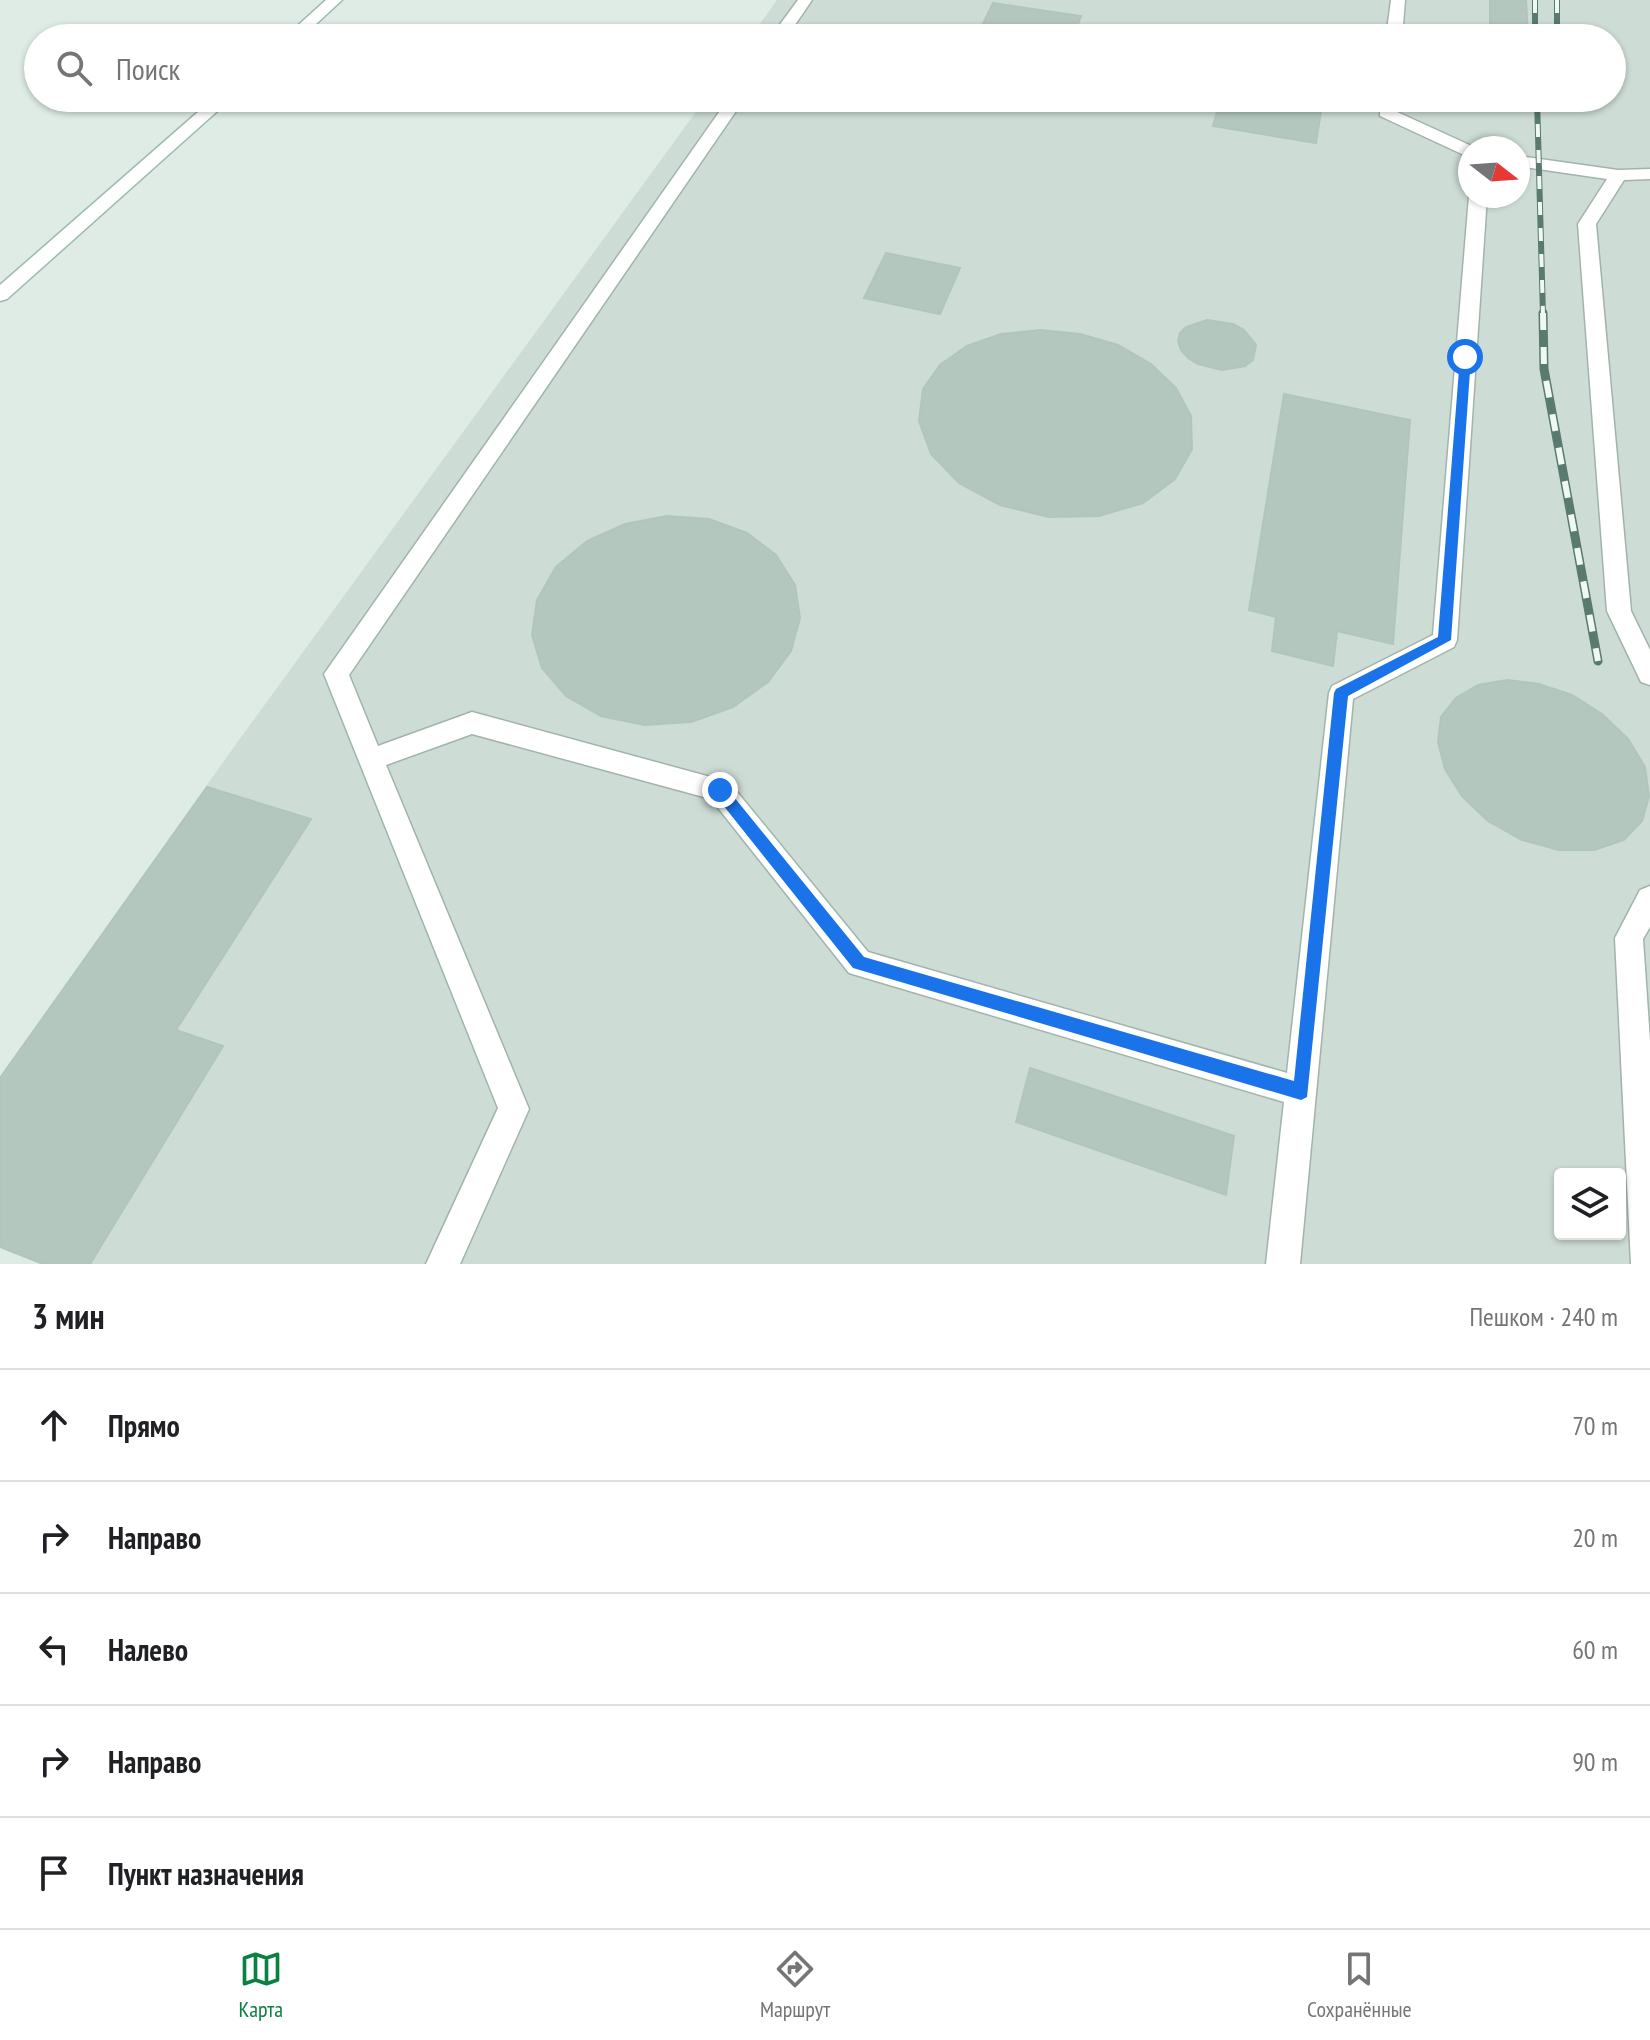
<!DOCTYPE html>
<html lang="ru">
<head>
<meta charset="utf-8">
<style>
  body { margin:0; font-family:"PT Sans Narrow",sans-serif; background:#f2f2f2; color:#202124 }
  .controls { position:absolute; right:24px; bottom:24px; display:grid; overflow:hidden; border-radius:8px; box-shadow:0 2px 6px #0004 }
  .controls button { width:72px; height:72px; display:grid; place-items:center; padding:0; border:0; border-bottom:2px solid #e0e0e0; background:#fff; color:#202124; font:40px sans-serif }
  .compass { position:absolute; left:1458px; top:136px; width:72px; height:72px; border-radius:50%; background:#fff; box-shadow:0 2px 6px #0004; rotate:107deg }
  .stop { position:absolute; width:24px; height:24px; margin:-18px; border:6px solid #1a73e8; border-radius:50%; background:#fff }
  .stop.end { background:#1a73e8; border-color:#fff; box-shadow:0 2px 8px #0008 }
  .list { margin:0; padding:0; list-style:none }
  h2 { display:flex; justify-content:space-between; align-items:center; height:104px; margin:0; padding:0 32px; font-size:34px }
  h2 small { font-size:26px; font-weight:400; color:#757577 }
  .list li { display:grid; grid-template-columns:52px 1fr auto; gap:24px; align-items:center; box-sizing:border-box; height:112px; padding:0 32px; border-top:2px solid #e0e0e0 }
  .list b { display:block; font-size:30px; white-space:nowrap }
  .list em { font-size:26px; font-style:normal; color:#757577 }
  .icon { flex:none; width:44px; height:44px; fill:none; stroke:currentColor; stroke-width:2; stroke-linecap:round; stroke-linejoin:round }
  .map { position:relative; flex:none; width:1650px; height:1264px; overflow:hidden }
  .search { position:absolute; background:#fff; box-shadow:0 2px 6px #0004; left:24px; right:24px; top:24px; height:88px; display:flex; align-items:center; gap:20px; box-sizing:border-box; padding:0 28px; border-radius:44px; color:#757577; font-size:30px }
  .sheet { height:664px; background:#fff }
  nav { display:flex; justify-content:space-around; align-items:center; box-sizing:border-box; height:112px; border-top:2px solid #e0e0e0; background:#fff; font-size:22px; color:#757577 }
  nav a { display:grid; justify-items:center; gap:4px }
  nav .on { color:#0b8043 }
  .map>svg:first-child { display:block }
  .built { fill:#cddcd4; fill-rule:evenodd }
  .building { fill:#b4c7be; stroke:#b0c6bc; stroke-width:2 }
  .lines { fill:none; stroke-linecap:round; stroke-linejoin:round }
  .lane-casing { stroke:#a1b4ac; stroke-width:3 }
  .secondary-casing { stroke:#9cb9ad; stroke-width:3 }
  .lane { fill:#fff; fill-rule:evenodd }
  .secondary { fill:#fff; fill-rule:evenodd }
  .rail-far1-casing { stroke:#587a6f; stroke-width:6 }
  .rail-casing { stroke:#587a6f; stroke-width:9 }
  .rail-far1 { stroke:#eff8f3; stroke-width:4; stroke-dasharray:13; stroke-linecap:butt }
  .rail { stroke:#eff8f3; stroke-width:6; stroke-dasharray:17; stroke-linecap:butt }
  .route { fill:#1a73e8 }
</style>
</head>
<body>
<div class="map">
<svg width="1650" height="1264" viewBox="0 0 1650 1264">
  <rect width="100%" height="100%" fill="#dfece5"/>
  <path class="built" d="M 777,0 L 1650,0 L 1650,1264 L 43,1264 L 0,1247 L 0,1078 L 231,751 L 706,98 L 1612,98 L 1612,38 L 750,38 ZM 1470,148 L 1518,148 L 1518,196 L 1470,196 ZM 1560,1174 L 1620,1174 L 1620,1234 L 1560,1234 Z"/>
  <g class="building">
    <path d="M 1490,0 L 1526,0 L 1528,36 L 1490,30 Z"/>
    <path d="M 993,3 L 1081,16 L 1073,38 L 976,38 Z"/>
    <path d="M 1221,98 L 1323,98 L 1316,143 L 1213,126 Z"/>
    <path d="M 886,253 L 960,268 L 940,314 L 864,298 Z"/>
    <path d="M 1207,320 L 1233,324 L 1244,330 L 1256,345 L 1253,360 L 1245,366 L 1222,370 L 1198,364 L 1188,358 L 1181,350 L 1178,341 L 1180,333 L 1186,327 Z"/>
    <path d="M 1040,330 L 1080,334 L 1118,345 L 1151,364 L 1176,388 L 1191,416 L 1192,449 L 1175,479 L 1143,503 L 1099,516 L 1049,517 L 1000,505 L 959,483 L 931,454 L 919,421 L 923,389 L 940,365 L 967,346 L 1001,334 Z"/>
    <path d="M 1284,394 L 1410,420 L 1393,644 L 1337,631 L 1333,666 L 1272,651 L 1276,617 L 1249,610 Z"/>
    <path d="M 667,516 L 709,519 L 747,533 L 776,555 L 795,585 L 800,618 L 791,651 L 768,682 L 733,707 L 691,722 L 644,725 L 601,716 L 566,696 L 542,668 L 532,635 L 537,600 L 556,567 L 587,541 L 625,524 Z"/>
    <path d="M 1507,680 L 1539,684 L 1572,695 L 1602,714 L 1628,739 L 1645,767 L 1649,796 L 1642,821 L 1624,840 L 1594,850 L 1559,850 L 1522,840 L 1488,821 L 1462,796 L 1445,769 L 1438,742 L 1441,717 L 1456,698 L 1478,685 Z"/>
    <path d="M 207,787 L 311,819 L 176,1030 L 223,1046 L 90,1264 L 43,1264 L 0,1247 L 0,1078 Z"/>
    <path d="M 1030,1068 L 1234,1136 L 1226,1195 L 1016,1122 Z"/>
  </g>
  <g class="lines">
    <defs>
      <g id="lane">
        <path d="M 798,0 L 812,0 L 786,38 L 770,38 Z"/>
        <path d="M 1391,0 L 1405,0 L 1402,38 L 1386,38 Z"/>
        <path d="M 729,98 L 745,98 L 349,675 L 378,746 L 472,712 L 729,782 L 868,952 L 1287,1073 L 1329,693 L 1332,686 L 1433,635 L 1469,196 L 1487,196 L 1457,640 L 1454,647 L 1353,699 L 1300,1264 L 1266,1264 L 1284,1102 L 849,973 L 711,799 L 472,734 L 386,765 L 529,1109 L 460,1264 L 426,1264 L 498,1108 L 324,674 Z"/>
        <path d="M 1380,98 L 1396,98 L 1395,111 L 1476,148 L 1470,148 L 1470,156 L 1464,155 L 1380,116 Z"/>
        <path d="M 1518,156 L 1618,170 L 1650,169 L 1650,179 L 1624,180 L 1596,224 L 1631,611 L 1650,650 L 1650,685 L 1641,682 L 1607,611 L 1578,224 L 1607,179 L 1518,166 Z"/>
        <path d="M 1650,886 L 1650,927 L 1643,939 L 1650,1041 L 1650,1264 L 1631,1264 L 1615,938 L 1640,890 Z"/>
      </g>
      <g id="secondary">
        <path d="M 326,0 L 342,0 L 301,38 L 284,38 Z"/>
        <path d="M 214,98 L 232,98 L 7,299 L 0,301 L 0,285 Z"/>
      </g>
    </defs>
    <use href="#lane" class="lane-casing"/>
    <use href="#secondary" class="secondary-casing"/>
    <use href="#lane" class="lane"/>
    <use href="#secondary" class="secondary"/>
    <defs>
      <g id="rail-far1">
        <path d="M 1535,0 L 1535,38"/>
        <path d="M 1557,0 L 1557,38"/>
        <path d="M 1537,98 L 1543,315"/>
      </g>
      <path id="rail" d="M 1543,313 L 1544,369 L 1598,661"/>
    </defs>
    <use href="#rail-far1" class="rail-far1-casing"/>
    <use href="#rail" class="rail-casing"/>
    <use href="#rail-far1" class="rail-far1"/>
    <use href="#rail" class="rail"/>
  </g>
  <path class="route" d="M 1465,354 L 1471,357 L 1451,640 L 1348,696 L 1307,1097 L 1301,1100 L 853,968 L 715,795 L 715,786 L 725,786 L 864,957 L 1294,1081 L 1334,693 L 1336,689 L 1438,637 L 1460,357 Z"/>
</svg>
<div class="controls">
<button><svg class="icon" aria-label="layers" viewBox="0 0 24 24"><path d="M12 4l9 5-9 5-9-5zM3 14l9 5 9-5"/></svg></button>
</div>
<svg class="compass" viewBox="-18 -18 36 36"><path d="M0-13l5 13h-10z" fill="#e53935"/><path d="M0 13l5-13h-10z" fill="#757577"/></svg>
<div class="stop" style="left:1465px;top:357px"></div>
<div class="stop end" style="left:720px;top:790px"></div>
<div class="search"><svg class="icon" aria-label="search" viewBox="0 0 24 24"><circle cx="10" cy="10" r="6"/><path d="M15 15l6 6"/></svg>Поиск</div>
</div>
<section class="sheet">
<h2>3 мин<small>Пешком · 240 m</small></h2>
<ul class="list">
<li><svg class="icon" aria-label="ahead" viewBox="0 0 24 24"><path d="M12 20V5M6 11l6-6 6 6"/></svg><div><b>Прямо</b></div><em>70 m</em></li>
<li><svg class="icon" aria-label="right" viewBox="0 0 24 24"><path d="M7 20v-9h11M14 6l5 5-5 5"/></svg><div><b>Направо</b></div><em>20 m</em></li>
<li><svg class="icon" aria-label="left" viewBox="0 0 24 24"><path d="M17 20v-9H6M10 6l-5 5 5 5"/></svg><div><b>Налево</b></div><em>60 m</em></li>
<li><svg class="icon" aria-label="right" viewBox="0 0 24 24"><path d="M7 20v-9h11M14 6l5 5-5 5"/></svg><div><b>Направо</b></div><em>90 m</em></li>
<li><svg class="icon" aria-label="arrive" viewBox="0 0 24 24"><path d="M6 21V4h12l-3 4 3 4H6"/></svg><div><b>Пункт назначения</b></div></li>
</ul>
</section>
<nav>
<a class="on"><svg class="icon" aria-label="map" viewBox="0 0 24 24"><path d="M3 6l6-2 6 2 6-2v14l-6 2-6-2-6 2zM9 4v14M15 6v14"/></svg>Карта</a>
<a><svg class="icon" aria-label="directions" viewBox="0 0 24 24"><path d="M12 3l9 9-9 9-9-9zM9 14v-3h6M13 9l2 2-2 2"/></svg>Маршрут</a>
<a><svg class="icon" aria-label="saved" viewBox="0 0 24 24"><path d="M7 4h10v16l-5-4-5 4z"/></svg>Сохранённые</a>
</nav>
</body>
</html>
